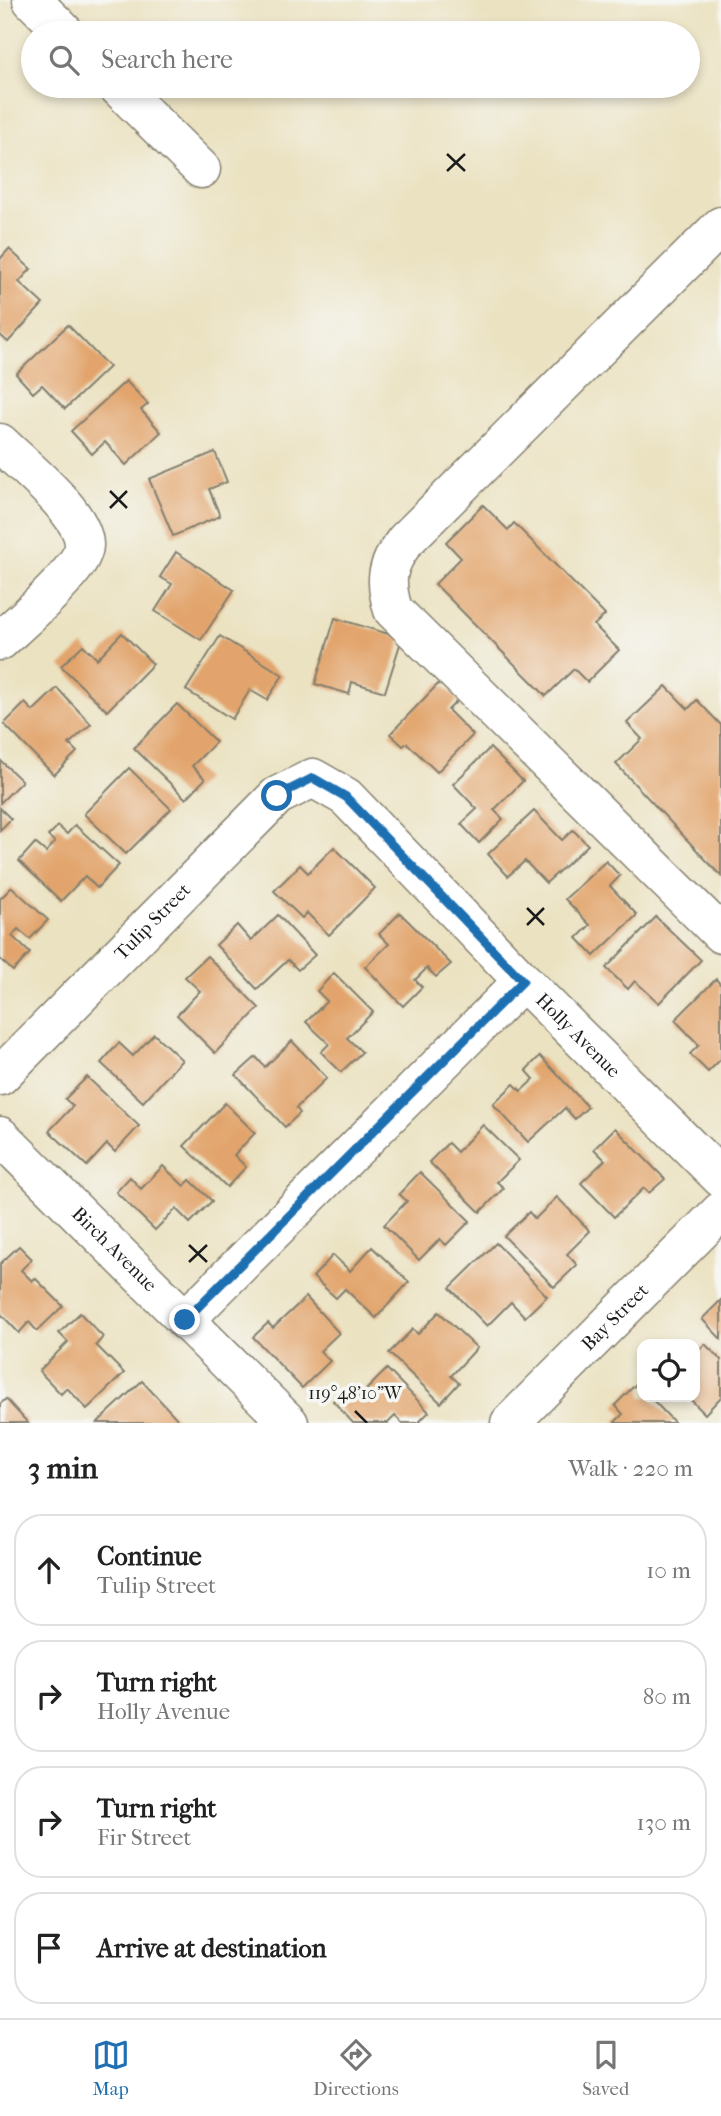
<!DOCTYPE html>
<html lang="en">
<head>
<meta charset="utf-8">
<style>
  body { margin:0; font-family:"IM FELL French Canon",serif; background:#f6f6f6; color:#222 }
  .controls { position:absolute; right:21px; bottom:21px; display:grid; overflow:hidden; border-radius:14px; box-shadow:0 4px 10px #0003 }
  .controls button { width:63px; height:63px; display:grid; place-items:center; padding:0; border:0; border-bottom:2px solid #e0e0e0; background:#fff; color:#222; font:35px sans-serif }
  .stop { position:absolute; width:21px; height:21px; margin:-16px; border:5px solid #1f6fb2; border-radius:50%; background:#fff }
  .stop.end { background:#1f6fb2; border-color:#fff; box-shadow:0 2px 7px #0008 }
  .list { margin:0; padding:0; list-style:none }
  h2 { display:flex; justify-content:space-between; align-items:center; height:91px; margin:0; padding:0 28px; font-size:30px }
  h2 small { font-size:23px; font-weight:400; color:#767676 }
  .list li { display:grid; grid-template-columns:46px 1fr auto; gap:21px; align-items:center; box-sizing:border-box; height:112px; margin:0 14px 14px; padding:0 14px; border:2px solid #e0e0e0; border-radius:28px }
  .list b { display:block; font-size:26px; white-space:nowrap }
  .list p { margin:0; font-size:23px; white-space:nowrap; color:#767676 }
  .list em { font-size:23px; font-style:normal; color:#767676 }
  .icon { flex:none; width:38px; height:38px; fill:none; stroke:currentColor; stroke-width:2; stroke-linecap:round; stroke-linejoin:round }
  .map { position:relative; flex:none; width:721px; height:1423px; overflow:hidden }
  .search { position:absolute; background:#fff; box-shadow:0 4px 10px #0003; left:21px; right:21px; top:21px; height:77px; display:flex; align-items:center; gap:18px; box-sizing:border-box; padding:0 24px; border-radius:38px; color:#767676; font-size:26px }
  .sheet { height:595px; background:#fff }
  nav { display:flex; justify-content:space-around; align-items:center; box-sizing:border-box; height:98px; border-top:2px solid #e0e0e0; background:#fff; font-size:19px; color:#767676 }
  nav a { display:grid; justify-items:center; gap:4px }
  nav .on { color:#1f6fb2 }
  .map>svg:first-child { display:block }
  .building { fill:#e2a46c }
  .lines { fill:none; stroke-linecap:round; stroke-linejoin:round }
  .minor-casing { stroke:#847f6e; stroke-width:41 }
  .minor { stroke:#fff; stroke-width:38 }
  .route { stroke:#1f6fb2; stroke-width:9 }
  .ticks { fill:none; stroke:#1c1c1c; stroke-width:2.5 }
  .labels { text-anchor:middle; dominant-baseline:central; stroke-width:7; stroke-linejoin:round; paint-order:stroke }
  .street-label { font-size:19px; fill:#1c1c1c; stroke:#f6f6f2 }
  .ticks-label { font-size:18px; text-anchor:middle; fill:#1c1c1c; stroke:#f6f6f2; stroke-width:7; stroke-linejoin:round; paint-order:stroke }
</style>
</head>
<body>
<div class="map">
<svg width="721" height="1423" viewBox="0 0 721 1423">
  <rect width="100%" height="100%" fill="#f6f6f2"/>
  <filter id="ink" filterUnits="userSpaceOnUse"><feTurbulence type="fractalNoise" baseFrequency=".0143" numOctaves="2"/><feDisplacementMap in="SourceGraphic" scale="14" xChannelSelector="R" yChannelSelector="G"/><feConvolveMatrix kernelMatrix="1 2 1 2 8 2 1 2 1" color-interpolation-filters="sRGB"/></filter>
  <filter id="wash" filterUnits="userSpaceOnUse"><feTurbulence type="fractalNoise" baseFrequency=".00686" numOctaves="4" result="noise"/><feDisplacementMap in="SourceGraphic" scale="28" xChannelSelector="R" yChannelSelector="G"/><feGaussianBlur stdDeviation="1.57" result="paint"/><feColorMatrix in="noise" values="0 0 0 0 0 0 0 0 0 0 0 0 0 0 0 0 0 1.4 0 .05"/><feComposite in="paint" operator="in"/></filter>
  <g filter="url(#wash)">
    <rect width="100%" height="100%" fill="#ebe2c1"/>
    <g id="blocks">
      <g class="building">
        <path d="M 9,249 L 31,269 L 19,282 L 43,304 L 8,342 L 0,335 L 0,259 Z"/>
        <path d="M 68,325 L 109,367 L 65,409 L 42,385 L 33,393 L 16,374 Z"/>
        <path d="M 126,381 L 148,404 L 141,410 L 161,432 L 126,465 L 105,442 L 92,454 L 71,431 Z"/>
        <path d="M 215,452 L 227,482 L 209,489 L 220,516 L 173,536 L 149,479 Z"/>
        <path d="M 483,505 L 508,530 L 514,523 L 605,615 L 594,625 L 619,650 L 587,682 L 574,669 L 546,696 L 435,584 L 461,558 L 446,542 Z"/>
        <path d="M 176,552 L 234,590 L 201,640 L 155,611 L 172,584 L 160,577 Z"/>
        <path d="M 335,618 L 402,638 L 385,692 L 352,682 L 349,694 L 315,684 Z"/>
        <path d="M 122,633 L 153,664 L 107,711 L 61,666 L 83,645 L 97,659 Z"/>
        <path d="M 220,636 L 283,675 L 267,700 L 250,690 L 232,719 L 186,690 Z"/>
        <path d="M 440,682 L 458,700 L 448,710 L 473,735 L 437,772 L 407,743 L 403,746 L 390,734 Z"/>
        <path d="M 666,686 L 688,709 L 697,700 L 721,725 L 721,876 L 616,764 L 642,739 L 627,723 Z"/>
        <path d="M 57,688 L 91,724 L 69,744 L 77,752 L 54,775 L 4,724 L 25,703 L 33,711 Z"/>
        <path d="M 177,704 L 216,742 L 192,766 L 205,779 L 186,799 L 134,748 Z"/>
        <path d="M 490,748 L 523,781 L 494,810 L 503,819 L 479,843 L 461,824 L 477,809 L 453,784 Z"/>
        <path d="M 0,760 L 22,781 L 0,803 Z"/>
        <path d="M 129,768 L 171,809 L 126,854 L 84,814 Z"/>
        <path d="M 0,808 L 11,819 L 0,830 Z"/>
        <path d="M 534,811 L 562,840 L 573,830 L 588,845 L 546,883 L 525,861 L 508,876 L 488,854 Z"/>
        <path d="M 75,825 L 119,865 L 97,888 L 85,876 L 61,901 L 19,861 L 35,843 L 46,852 L 55,842 L 48,836 L 58,826 L 67,834 Z"/>
        <path d="M 334,847 L 375,888 L 329,935 L 307,913 L 302,918 L 274,891 L 300,865 L 308,873 Z"/>
        <path d="M 606,861 L 620,876 L 610,886 L 637,915 L 594,956 L 577,938 L 590,925 L 565,899 Z"/>
        <path d="M 12,887 L 48,920 L 30,939 L 18,929 L 12,936 L 30,953 L 13,971 L 0,959 L 0,899 Z"/>
        <path d="M 400,913 L 451,964 L 436,977 L 427,968 L 415,980 L 422,987 L 403,1006 L 365,967 L 389,944 L 379,934 Z"/>
        <path d="M 278,915 L 315,955 L 298,970 L 288,960 L 257,989 L 216,945 L 237,925 L 251,941 Z"/>
        <path d="M 656,917 L 701,960 L 659,1003 L 635,981 L 628,989 L 606,968 Z"/>
        <path d="M 207,956 L 259,1008 L 215,1053 L 177,1015 L 200,991 L 185,977 Z"/>
        <path d="M 334,973 L 373,1012 L 347,1038 L 362,1052 L 341,1072 L 321,1052 L 329,1044 L 306,1022 L 327,1001 L 317,991 Z"/>
        <path d="M 716,979 L 721,985 L 721,1059 L 708,1072 L 690,1054 L 699,1045 L 675,1020 Z"/>
        <path d="M 154,1034 L 182,1060 L 143,1102 L 101,1063 L 119,1043 L 133,1056 Z"/>
        <path d="M 292,1041 L 327,1078 L 296,1108 L 300,1113 L 285,1127 L 236,1075 L 256,1057 L 265,1067 Z"/>
        <path d="M 540,1056 L 588,1107 L 575,1119 L 565,1108 L 528,1142 L 493,1104 L 514,1084 L 521,1091 L 534,1079 L 526,1070 Z"/>
        <path d="M 87,1077 L 139,1126 L 115,1152 L 107,1144 L 87,1166 L 49,1131 L 73,1106 L 65,1099 Z"/>
        <path d="M 225,1103 L 255,1133 L 234,1155 L 246,1167 L 227,1187 L 184,1146 Z"/>
        <path d="M 483,1125 L 519,1160 L 497,1182 L 504,1188 L 480,1212 L 429,1162 L 448,1143 L 457,1152 Z"/>
        <path d="M 615,1128 L 665,1179 L 649,1193 L 644,1188 L 614,1217 L 581,1183 L 605,1160 L 594,1149 Z"/>
        <path d="M 163,1166 L 184,1186 L 190,1180 L 212,1201 L 190,1223 L 176,1209 L 155,1230 L 116,1192 L 130,1177 L 141,1189 Z"/>
        <path d="M 420,1172 L 470,1221 L 446,1245 L 440,1239 L 419,1260 L 384,1225 L 407,1201 L 399,1194 Z"/>
        <path d="M 557,1197 L 590,1231 L 567,1254 L 577,1265 L 554,1287 L 504,1236 L 529,1212 L 535,1219 Z"/>
        <path d="M 496,1243 L 547,1296 L 525,1317 L 511,1302 L 487,1326 L 450,1288 Z"/>
        <path d="M 19,1246 L 32,1259 L 21,1270 L 32,1281 L 35,1278 L 63,1306 L 37,1331 L 29,1322 L 19,1333 L 0,1313 L 0,1264 Z"/>
        <path d="M 372,1247 L 409,1282 L 376,1318 L 345,1289 L 336,1298 L 313,1277 L 333,1255 L 350,1271 Z"/>
        <path d="M 306,1297 L 339,1333 L 320,1351 L 330,1361 L 302,1388 L 253,1337 L 268,1323 L 273,1328 Z"/>
        <path d="M 721,1300 L 721,1339 L 702,1319 Z"/>
        <path d="M 439,1312 L 477,1348 L 451,1376 L 459,1383 L 441,1403 L 389,1353 L 413,1329 L 418,1334 Z"/>
        <path d="M 80,1313 L 103,1337 L 96,1345 L 124,1373 L 87,1409 L 67,1388 L 61,1394 L 39,1371 L 68,1342 L 59,1333 Z"/>
        <path d="M 705,1344 L 721,1360 L 721,1397 L 705,1414 L 688,1397 L 695,1397 L 695,1354 Z"/>
        <path d="M 387,1369 L 429,1412 L 418,1423 L 402,1423 L 395,1416 L 388,1423 L 353,1423 L 333,1401 L 347,1387 L 358,1398 Z"/>
        <path d="M 142,1381 L 181,1423 L 97,1423 Z"/>
        <path d="M 637,1383 L 642,1389 L 642,1397 L 650,1397 L 675,1423 L 614,1423 L 623,1414 L 615,1405 Z"/>
        <path d="M 6,1399 L 28,1423 L 0,1423 L 0,1404 Z"/>
      </g>
    </g>
  </g>
  <g filter="url(#ink)">
    <use href="#blocks" fill-opacity="0" stroke="#847f6e" stroke-width="2"/>
    <g class="lines">
      <defs>
        <g id="minor">
          <path d="M 32,0 L 65,33"/>
          <path d="M 117,86 L 201,169"/>
          <path d="M 721,226 L 405,541 C 386,566 384,580 393,610 L 721,934"/>
          <path d="M 0,443 C 23,466 84,513 84,545 C 85,568 18,624 0,641"/>
          <path id="s1" d="M 0,1076 L 277,796 L 313,778 L 346,797 L 523,981 L 721,1178"/>
          <path id="s2" d="M 0,1136 L 289,1423"/>
          <path d="M 185,1320 L 523,981"/>
          <path id="s3" d="M 510,1423 L 721,1211"/>
        </g>
      </defs>
      <use href="#minor" class="minor-casing"/>
      <use href="#minor" class="minor"/>
    </g>
  </g>
  <g class="lines" filter="url(#ink)">
    <path class="route" d="M 185,1320 L 523,981 L 346,797 L 313,778 L 277,796"/>
  </g>
  <path class="ticks" d="M 447,154 L 465,171M 447,171 L 465,154M 110,491 L 127,508M 110,508 L 127,491M 527,908 L 544,925M 527,925 L 544,908M 189,1245 L 207,1262M 189,1262 L 207,1245M 355,1411 L 367,1423"/>
  <g class="labels">
    <g class="street-label">
      <text stroke="none"><textPath href="#s1" startOffset="217">Tulip Street</textPath></text>
      <text stroke="none"><textPath href="#s1" startOffset="805">Holly Avenue</textPath></text>
      <text stroke="none"><textPath href="#s2" startOffset="161">Birch Avenue</textPath></text>
      <text stroke="none"><textPath href="#s3" startOffset="149">Bay Street</textPath></text>
    </g>
  </g>
  <g class="ticks-label">
    <text x="355" y="1399">119°48'10"W</text>
  </g>
</svg>
<div class="controls">
<button><svg class="icon" aria-label="locate" viewBox="0 0 24 24"><circle cx="12" cy="12" r="6"/><path d="M12 2v4M12 18v4M2 12h4M18 12h4"/></svg></button>
</div>
<div class="stop" style="left:277px;top:796px"></div>
<div class="stop end" style="left:185px;top:1320px"></div>
<div class="search"><svg class="icon" aria-label="search" viewBox="0 0 24 24"><circle cx="10" cy="10" r="6"/><path d="M15 15l6 6"/></svg>Search here</div>
</div>
<section class="sheet">
<h2>3 min<small>Walk · 220 m</small></h2>
<ul class="list">
<li><svg class="icon" aria-label="ahead" viewBox="0 0 24 24"><path d="M12 20V5M6 11l6-6 6 6"/></svg><div><b>Continue</b><p>Tulip Street</p></div><em>10 m</em></li>
<li><svg class="icon" aria-label="right" viewBox="0 0 24 24"><path d="M7 20v-9h11M14 6l5 5-5 5"/></svg><div><b>Turn right</b><p>Holly Avenue</p></div><em>80 m</em></li>
<li><svg class="icon" aria-label="right" viewBox="0 0 24 24"><path d="M7 20v-9h11M14 6l5 5-5 5"/></svg><div><b>Turn right</b><p>Fir Street</p></div><em>130 m</em></li>
<li><svg class="icon" aria-label="arrive" viewBox="0 0 24 24"><path d="M6 21V4h12l-3 4 3 4H6"/></svg><div><b>Arrive at destination</b></div></li>
</ul>
</section>
<nav>
<a class="on"><svg class="icon" aria-label="map" viewBox="0 0 24 24"><path d="M3 6l6-2 6 2 6-2v14l-6 2-6-2-6 2zM9 4v14M15 6v14"/></svg>Map</a>
<a><svg class="icon" aria-label="directions" viewBox="0 0 24 24"><path d="M12 3l9 9-9 9-9-9zM9 14v-3h6M13 9l2 2-2 2"/></svg>Directions</a>
<a><svg class="icon" aria-label="saved" viewBox="0 0 24 24"><path d="M7 4h10v16l-5-4-5 4z"/></svg>Saved</a>
</nav>
</body>
</html>
